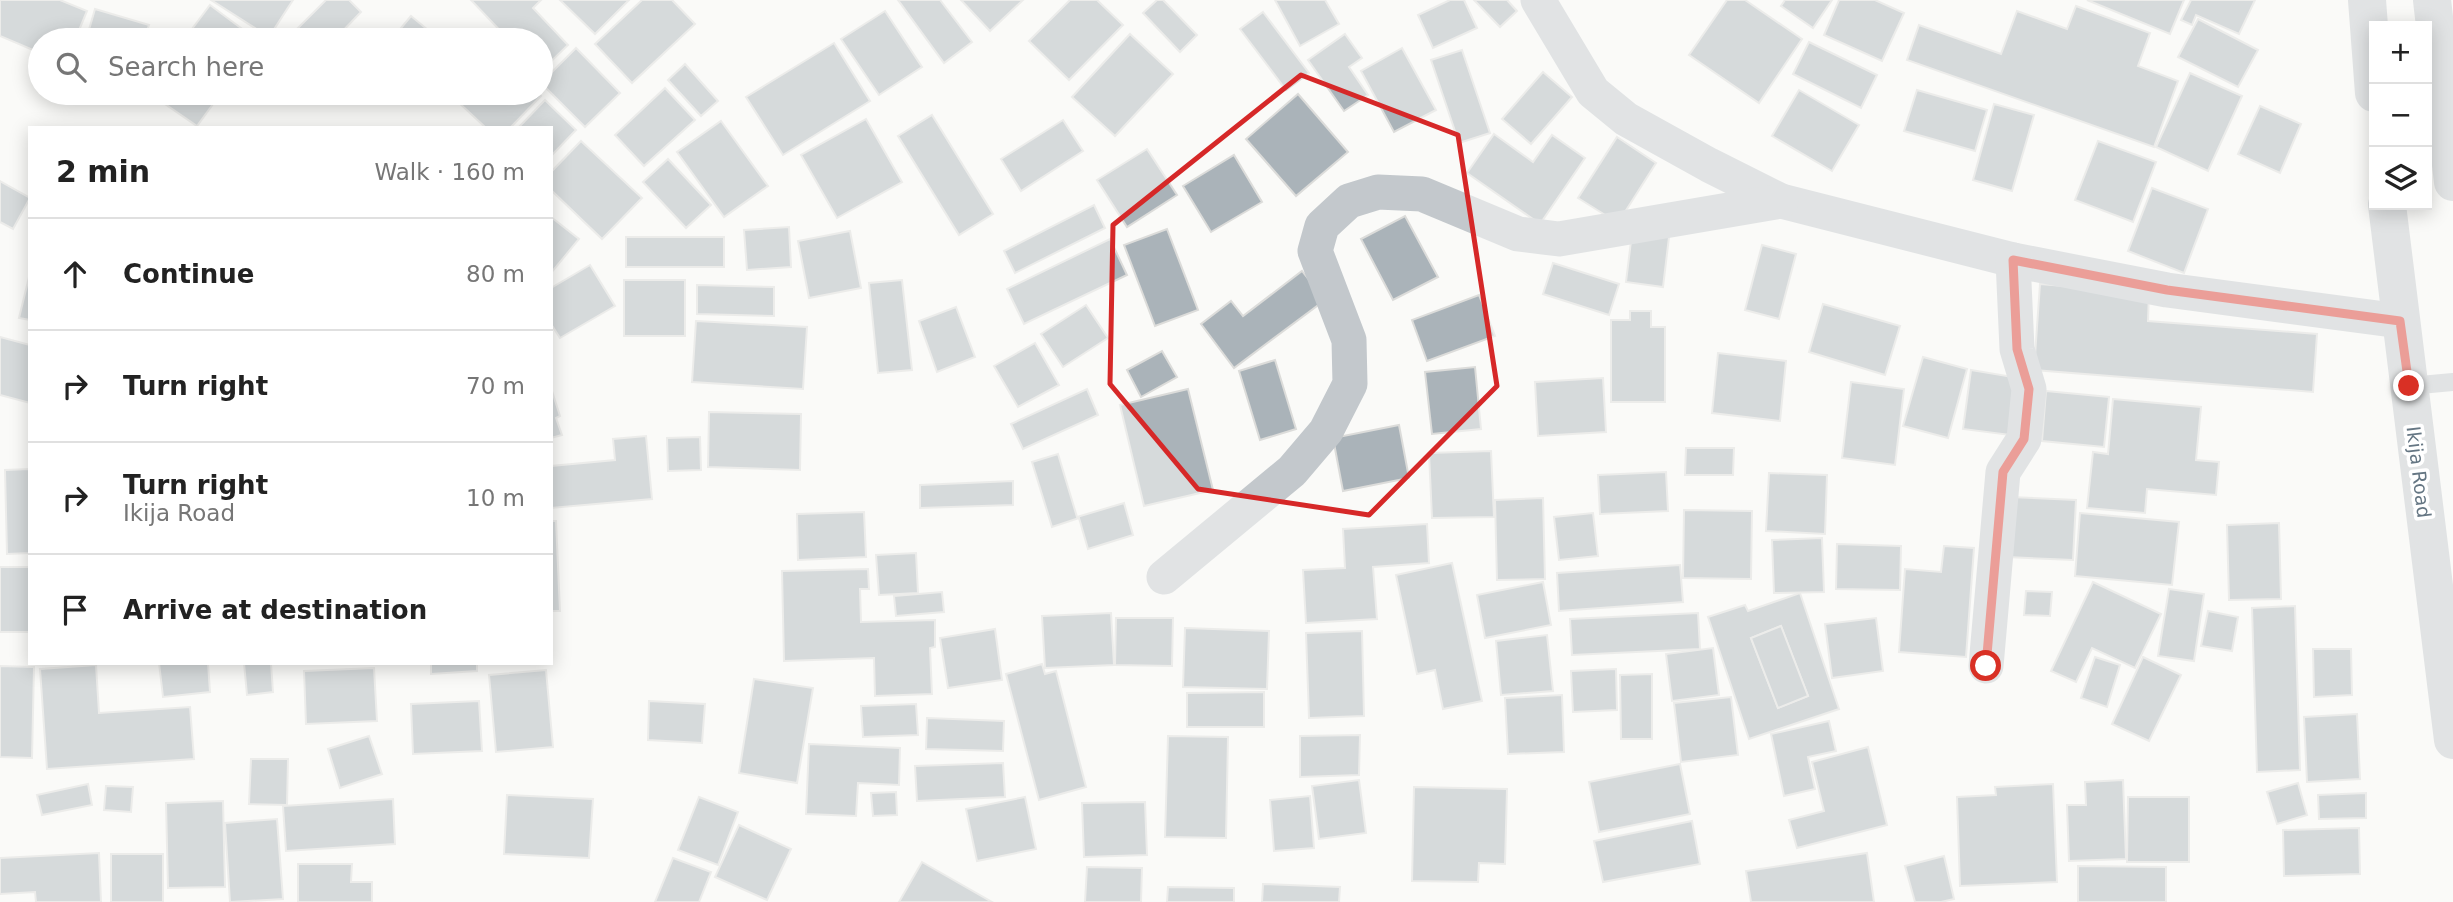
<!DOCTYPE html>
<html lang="en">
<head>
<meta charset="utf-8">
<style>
  body { margin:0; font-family:"DejaVu Sans",sans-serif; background:#f2f2f2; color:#222 }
  .controls { position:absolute; right:21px; top:21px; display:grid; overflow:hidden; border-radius:0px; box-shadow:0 4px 18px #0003 }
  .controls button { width:63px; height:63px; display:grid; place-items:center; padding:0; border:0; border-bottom:2px solid #e0e0e0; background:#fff; color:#222; font:35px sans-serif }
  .stop { position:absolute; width:21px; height:21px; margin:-16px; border:5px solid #d93025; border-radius:50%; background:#fff }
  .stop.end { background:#d93025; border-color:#fff; box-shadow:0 2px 7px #0008 }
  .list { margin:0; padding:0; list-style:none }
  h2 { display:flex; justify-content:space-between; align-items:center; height:91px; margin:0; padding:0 28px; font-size:30px }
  h2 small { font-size:23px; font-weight:400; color:#767676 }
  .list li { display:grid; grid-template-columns:46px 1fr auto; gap:21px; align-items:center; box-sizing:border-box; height:112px; padding:0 28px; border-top:2px solid #e0e0e0 }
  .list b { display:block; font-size:26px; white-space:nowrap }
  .list p { margin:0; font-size:23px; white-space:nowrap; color:#767676 }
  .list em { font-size:23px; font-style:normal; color:#767676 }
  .icon { flex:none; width:38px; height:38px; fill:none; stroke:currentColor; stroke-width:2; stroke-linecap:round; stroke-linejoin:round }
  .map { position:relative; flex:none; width:2453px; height:902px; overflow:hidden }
  .search { position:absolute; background:#fff; box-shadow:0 4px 18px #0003; left:28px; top:28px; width:525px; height:77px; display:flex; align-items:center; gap:18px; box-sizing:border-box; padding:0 24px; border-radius:38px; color:#767676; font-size:26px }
  .panel { position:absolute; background:#fff; box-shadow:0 4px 18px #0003; left:28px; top:126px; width:525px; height:539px; border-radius:0px }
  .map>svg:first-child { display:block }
  .building { fill:#aab3b9; stroke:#dcdcda; stroke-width:2; fill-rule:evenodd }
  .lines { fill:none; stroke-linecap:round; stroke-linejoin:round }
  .service { stroke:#c3c8cc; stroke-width:18 }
  .minor { stroke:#c3c8cc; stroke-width:35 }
  .tertiary { stroke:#c3c8cc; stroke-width:38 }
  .route { stroke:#d93025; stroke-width:9 }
  .marked { fill:none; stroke:#d62828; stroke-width:5; stroke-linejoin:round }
  .labels { text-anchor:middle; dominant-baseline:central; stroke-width:7; stroke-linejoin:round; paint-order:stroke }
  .street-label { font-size:19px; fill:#657683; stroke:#fff }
</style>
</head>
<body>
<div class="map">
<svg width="2453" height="902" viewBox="0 0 2453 902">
  <rect width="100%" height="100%" fill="#fafaf8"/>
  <g class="building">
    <path d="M 0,0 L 60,0 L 87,11 L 75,40 L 40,40 L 40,53 L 0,36 Z"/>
    <path d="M 211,0 L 293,0 L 269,37 Z"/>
    <path d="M 326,0 L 349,0 L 361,12 L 334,40 L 286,40 Z"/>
    <path d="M 471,0 L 541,0 L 533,8 L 568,45 L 541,71 L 541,40 L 509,40 Z"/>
    <path d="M 560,0 L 629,0 L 595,34 Z"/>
    <path d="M 642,0 L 672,0 L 695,24 L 632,83 L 595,44 Z"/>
    <path d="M 898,0 L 940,0 L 972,42 L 944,63 Z"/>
    <path d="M 961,0 L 1023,0 L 990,31 Z"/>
    <path d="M 1070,0 L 1097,0 L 1123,25 L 1069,80 L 1029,41 Z"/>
    <path d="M 1157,0 L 1163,0 L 1197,35 L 1180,52 L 1143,13 Z"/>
    <path d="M 1275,0 L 1325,0 L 1339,24 L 1300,46 Z"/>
    <path d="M 1450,0 L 1464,0 L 1477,28 L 1433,48 L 1418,15 Z"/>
    <path d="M 1474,0 L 1507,0 L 1517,11 L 1500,27 Z"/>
    <path d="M 1727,0 L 1745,0 L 1802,39 L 1759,103 L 1689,55 Z"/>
    <path d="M 1785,0 L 1832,0 L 1813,28 L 1781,6 Z"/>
    <path d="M 1839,0 L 1875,0 L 1904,13 L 1882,61 L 1824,35 Z"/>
    <path d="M 2087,0 L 2184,0 L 2170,34 Z"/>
    <path d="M 2191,0 L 2255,0 L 2239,34 L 2196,15 L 2192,25 L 2181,20 Z"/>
    <path d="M 210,5 L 257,40 L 191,40 L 186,37 Z"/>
    <path d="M 2076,6 L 2150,33 L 2138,66 L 2178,81 L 2154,147 L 1907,60 L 1919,25 L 2001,54 L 2017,11 L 2067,29 Z"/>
    <path d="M 95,9 L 149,25 L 144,40 L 86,40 Z"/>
    <path d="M 885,11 L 922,67 L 879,95 L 841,39 Z"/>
    <path d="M 1263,12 L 1309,73 L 1286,90 L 1240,29 Z"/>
    <path d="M 411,16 L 440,40 L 391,40 Z"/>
    <path d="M 2198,19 L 2258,50 L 2238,87 L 2178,57 Z"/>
    <path d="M 1130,34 L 1173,74 L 1115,136 L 1072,97 Z"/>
    <path d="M 1345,34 L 1362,58 L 1349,67 L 1368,95 L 1344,111 L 1308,60 Z"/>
    <path d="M 1809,42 L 1877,75 L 1861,108 L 1793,74 Z"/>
    <path d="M 834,43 L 870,101 L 783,155 L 746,97 Z"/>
    <path d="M 576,48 L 620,93 L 585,127 L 541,83 Z"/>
    <path d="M 1402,48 L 1436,110 L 1394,132 L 1361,71 Z"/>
    <path d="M 1462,50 L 1490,133 L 1459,143 L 1431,60 Z"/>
    <path d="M 685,64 L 718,101 L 701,116 L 668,80 Z"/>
    <path d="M 1543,72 L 1572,97 L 1531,144 L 1502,119 Z"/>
    <path d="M 2190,73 L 2242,96 L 2208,171 L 2156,147 Z"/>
    <path d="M 665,88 L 695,120 L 644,166 L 615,135 Z"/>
    <path d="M 1799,90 L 1859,125 L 1832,171 L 1772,136 Z"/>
    <path d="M 1917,90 L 1987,110 L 1975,151 L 1904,131 Z"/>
    <path d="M 149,93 L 221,93 L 197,126 Z"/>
    <path d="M 463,93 L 538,93 L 541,96 L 510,128 L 486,128 L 456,100 Z"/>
    <path d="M 1298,94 L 1348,152 L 1296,196 L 1246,139 Z"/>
    <path d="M 545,100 L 576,130 L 551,156 L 551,128 L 518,128 Z"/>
    <path d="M 1994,104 L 2034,115 L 2012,191 L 1973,180 Z"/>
    <path d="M 2260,106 L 2301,124 L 2280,173 L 2238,154 Z"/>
    <path d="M 932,115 L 993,214 L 959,235 L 898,136 Z"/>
    <path d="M 866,119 L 902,182 L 837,218 L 801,155 Z"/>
    <path d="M 1063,120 L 1083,151 L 1021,191 L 1001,159 Z"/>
    <path d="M 721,121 L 768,186 L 724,217 L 677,152 Z"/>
    <path d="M 1494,134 L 1533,162 L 1552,135 L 1585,158 L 1540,224 L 1467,173 Z"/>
    <path d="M 1617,137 L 1656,163 L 1618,223 L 1578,198 Z"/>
    <path d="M 581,141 L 642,198 L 602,239 L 551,190 L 551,172 Z"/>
    <path d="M 2098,141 L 2156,162 L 2133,222 L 2075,200 Z"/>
    <path d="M 1147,149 L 1177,195 L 1127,227 L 1097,180 Z"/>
    <path d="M 1234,155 L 1262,202 L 1211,232 L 1183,186 Z"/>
    <path d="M 668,159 L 711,205 L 686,228 L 643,182 Z"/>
    <path d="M 0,181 L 30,198 L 13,229 L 0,222 Z"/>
    <path d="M 2152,188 L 2208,209 L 2184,273 L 2128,251 Z"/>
    <path d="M 1094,205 L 1105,228 L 1015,273 L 1004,251 Z"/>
    <path d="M 1405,216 L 1438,277 L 1393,300 L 1361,239 Z"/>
    <path d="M 551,217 L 579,239 L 551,273 Z"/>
    <path d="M 789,227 L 791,267 L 747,270 L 744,230 Z"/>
    <path d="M 1167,229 L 1198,310 L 1155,326 L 1124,245 Z"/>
    <path d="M 850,231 L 861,288 L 809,298 L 798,241 Z"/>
    <path d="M 1632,233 L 1669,237 L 1663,287 L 1626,282 Z"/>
    <rect x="626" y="237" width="98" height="30"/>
    <path d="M 1110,239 L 1127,275 L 1024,324 L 1007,289 Z"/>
    <path d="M 1762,245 L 1796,254 L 1779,319 L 1745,310 Z"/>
    <path d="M 1553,263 L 1619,284 L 1609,315 L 1543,294 Z"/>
    <path d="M 590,265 L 615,306 L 560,338 L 551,324 L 551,288 Z"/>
    <path d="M 1302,271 L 1325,300 L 1234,368 L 1201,324 L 1231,301 L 1243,316 Z"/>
    <path d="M 30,273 L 30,320 L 19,318 Z"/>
    <rect x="624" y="280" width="61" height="56"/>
    <path d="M 902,280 L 912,370 L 878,373 L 869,283 Z"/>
    <path d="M 2040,284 L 2149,293 L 2148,321 L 2317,334 L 2313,392 L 2034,370 Z"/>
    <path d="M 697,285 L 774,287 L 774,316 L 697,314 Z"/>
    <path d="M 1479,295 L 1495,336 L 1427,361 L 1412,320 Z"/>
    <path d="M 1823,304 L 1900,326 L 1885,375 L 1809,352 Z"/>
    <path d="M 1086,305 L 1108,338 L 1063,367 L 1041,334 Z"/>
    <path d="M 956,307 L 975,357 L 937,372 L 919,321 Z"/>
    <path d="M 1630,311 L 1651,311 L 1651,327 L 1665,327 L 1665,402 L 1611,402 L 1611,320 L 1630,320 Z"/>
    <path d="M 696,321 L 807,327 L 803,389 L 692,382 Z"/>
    <path d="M 0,337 L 30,345 L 30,403 L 0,395 Z"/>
    <path d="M 1035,343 L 1059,385 L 1018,407 L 994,366 Z"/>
    <path d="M 1162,351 L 1177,377 L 1141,397 L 1127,370 Z"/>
    <path d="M 1718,353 L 1786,361 L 1780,421 L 1712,413 Z"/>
    <path d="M 1923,357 L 1967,369 L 1948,438 L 1903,426 Z"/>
    <path d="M 1275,360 L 1296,429 L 1260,440 L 1239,371 Z"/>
    <path d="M 1475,367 L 1481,429 L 1432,434 L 1425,372 Z"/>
    <path d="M 1971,370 L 2019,378 L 2010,435 L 1963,429 Z"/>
    <path d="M 1603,378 L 1606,432 L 1538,436 L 1535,382 Z"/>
    <path d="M 1851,382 L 1904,389 L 1895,465 L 1842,458 Z"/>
    <path d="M 551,388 L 560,416 L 556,418 L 562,435 L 551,438 Z"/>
    <path d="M 1087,389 L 1098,415 L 1023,449 L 1011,424 Z"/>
    <path d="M 1188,389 L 1213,490 L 1144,506 L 1120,405 Z"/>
    <path d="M 2046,391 L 2109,397 L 2104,447 L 2042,441 Z"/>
    <path d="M 2113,399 L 2201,407 L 2196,460 L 2219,462 L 2216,495 L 2147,489 L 2145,513 L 2087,508 L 2093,452 L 2108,454 Z"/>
    <path d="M 709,412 L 801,414 L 800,470 L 708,467 Z"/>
    <path d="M 1399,425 L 1409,478 L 1343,491 L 1333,438 Z"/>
    <path d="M 646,436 L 652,499 L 551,508 L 551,466 L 615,460 L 613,439 Z"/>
    <path d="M 700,437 L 701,470 L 668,471 L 667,438 Z"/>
    <path d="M 1686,448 L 1734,448 L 1733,475 L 1685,475 Z"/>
    <path d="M 1491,451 L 1494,517 L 1432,518 L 1429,453 Z"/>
    <path d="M 1058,454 L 1077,517 L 1124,503 L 1133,535 L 1088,549 L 1079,518 L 1052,527 L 1032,462 Z"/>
    <path d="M 30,469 L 30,553 L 7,554 L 5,470 Z"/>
    <path d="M 1666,472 L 1668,511 L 1600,514 L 1598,475 Z"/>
    <path d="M 1769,473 L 1827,475 L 1825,534 L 1766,531 Z"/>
    <path d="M 1013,481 L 1013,505 L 920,508 L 920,485 Z"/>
    <path d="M 2010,497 L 2076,500 L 2073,560 L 2007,557 Z"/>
    <path d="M 1543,498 L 1545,579 L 1497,580 L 1495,500 Z"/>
    <path d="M 1684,510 L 1752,511 L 1751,579 L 1683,578 Z"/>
    <path d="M 864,512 L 866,557 L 798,560 L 797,514 Z"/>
    <path d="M 1593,513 L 1598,556 L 1559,560 L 1554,517 Z"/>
    <path d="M 2080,513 L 2179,522 L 2172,585 L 2075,576 Z"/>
    <path d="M 551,521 L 556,521 L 560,611 L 551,611 Z"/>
    <path d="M 2279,523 L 2281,599 L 2229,600 L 2227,525 Z"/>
    <path d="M 1427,524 L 1429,563 L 1373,567 L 1377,619 L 1306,623 L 1303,570 L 1345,568 L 1343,529 Z"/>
    <path d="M 1822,538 L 1824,592 L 1774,593 L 1772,540 Z"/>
    <path d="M 1837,544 L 1901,546 L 1900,590 L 1836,589 Z"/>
    <path d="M 1944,546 L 1974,548 L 1966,657 L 1899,652 L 1905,569 L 1941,572 Z"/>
    <path d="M 916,553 L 918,593 L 879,595 L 876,555 Z"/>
    <path d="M 1452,563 L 1482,701 L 1443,709 L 1435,670 L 1417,674 L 1396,575 Z"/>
    <path d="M 1680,565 L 1683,602 L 1559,611 L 1557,573 Z"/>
    <rect x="0" y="567" width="30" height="65"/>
    <path d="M 868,569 L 869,589 L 860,589 L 861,622 L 935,620 L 935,647 L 930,648 L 932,694 L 875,696 L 874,658 L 784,661 L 782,571 Z"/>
    <path d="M 1543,582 L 1551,625 L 1485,638 L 1477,595 Z"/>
    <path d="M 2093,582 L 2161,614 L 2135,668 L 2092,648 L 2076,682 L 2051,671 Z"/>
    <path d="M 2169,589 L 2204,594 L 2194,661 L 2158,656 Z"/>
    <path d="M 2026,591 L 2052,592 L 2050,616 L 2024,615 Z"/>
    <path d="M 942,592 L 944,612 L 896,616 L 894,596 Z"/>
    <path d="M 1800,593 L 1839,709 L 1749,739 L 1708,617 L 1745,605 L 1748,611 ZM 1781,626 L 1808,696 L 1778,708 L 1751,638 Z"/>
    <path d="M 2295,606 L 2300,770 L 2257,772 L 2252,608 Z"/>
    <path d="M 2208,611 L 2238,617 L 2232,651 L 2201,646 Z"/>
    <path d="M 1111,613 L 1114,665 L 1045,668 L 1042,616 Z"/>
    <path d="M 1698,613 L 1700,649 L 1572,655 L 1570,619 Z"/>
    <path d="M 1116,618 L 1173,618 L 1172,666 L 1115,665 Z"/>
    <path d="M 1876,618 L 1883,671 L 1832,678 L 1825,624 Z"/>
    <path d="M 1781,626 L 1808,696 L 1778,708 L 1751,638 Z"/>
    <path d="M 1185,628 L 1269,631 L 1267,689 L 1183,687 Z"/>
    <path d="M 995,629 L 1002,680 L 948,688 L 940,638 Z"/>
    <path d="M 1362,631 L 1364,716 L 1309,718 L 1306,633 Z"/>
    <path d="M 1547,635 L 1553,691 L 1501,695 L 1496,641 Z"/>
    <path d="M 1713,648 L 1719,695 L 1672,701 L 1666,654 Z"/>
    <path d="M 2313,649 L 2351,649 L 2352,695 L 2314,697 Z"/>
    <path d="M 2095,657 L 2120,665 L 2107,707 L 2081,698 Z"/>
    <path d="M 2143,657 L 2181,675 L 2149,741 L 2112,724 Z"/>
    <path d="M 159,663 L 208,663 L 210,692 L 163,697 Z"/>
    <path d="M 244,663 L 271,663 L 273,692 L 247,695 Z"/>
    <path d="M 431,663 L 477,663 L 477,671 L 431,674 Z"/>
    <path d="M 1042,664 L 1045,674 L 1056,671 L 1086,787 L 1039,800 L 1006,674 Z"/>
    <path d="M 96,665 L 99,713 L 190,707 L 194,759 L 47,769 L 40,669 Z"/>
    <path d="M 0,666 L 34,667 L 32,758 L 0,757 Z"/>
    <path d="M 374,668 L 377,721 L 306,724 L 304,671 Z"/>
    <path d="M 1616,669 L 1617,710 L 1573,712 L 1571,671 Z"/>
    <path d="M 546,670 L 553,747 L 496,752 L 489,675 Z"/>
    <path d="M 1652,674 L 1652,739 L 1621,739 L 1620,675 Z"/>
    <path d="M 754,679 L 813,688 L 797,783 L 739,773 Z"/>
    <path d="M 1264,692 L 1264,727 L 1187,727 L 1187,693 Z"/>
    <path d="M 1562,695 L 1564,752 L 1508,754 L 1505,698 Z"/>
    <path d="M 1731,697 L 1738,755 L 1681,762 L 1674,703 Z"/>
    <path d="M 479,701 L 482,751 L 413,754 L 411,704 Z"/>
    <path d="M 649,701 L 705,704 L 702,743 L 648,740 Z"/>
    <path d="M 916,704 L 918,735 L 863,737 L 861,706 Z"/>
    <path d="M 2357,714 L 2360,779 L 2307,782 L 2304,717 Z"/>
    <path d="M 927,718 L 1004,721 L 1003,751 L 926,749 Z"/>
    <path d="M 1829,721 L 1836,751 L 1808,757 L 1815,789 L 1784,796 L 1771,734 Z"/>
    <path d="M 1360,735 L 1359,775 L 1300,777 L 1300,736 Z"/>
    <path d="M 369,736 L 382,774 L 340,788 L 328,749 Z"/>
    <path d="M 1168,736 L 1228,737 L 1226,838 L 1165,837 Z"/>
    <path d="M 809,744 L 900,748 L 899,785 L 858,783 L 856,816 L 806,814 Z"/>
    <path d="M 1868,747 L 1887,825 L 1797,848 L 1789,820 L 1824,811 L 1812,762 Z"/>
    <path d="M 251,759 L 288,759 L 287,805 L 249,804 Z"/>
    <path d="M 1003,763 L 1005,797 L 917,801 L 915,766 Z"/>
    <path d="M 1680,764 L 1690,814 L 1599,832 L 1589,782 Z"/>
    <path d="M 1359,780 L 1366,833 L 1319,839 L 1312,786 Z"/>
    <path d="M 2123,780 L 2126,859 L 2069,861 L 2067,805 L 2086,805 L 2085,782 Z"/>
    <path d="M 2298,783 L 2307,815 L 2277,824 L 2267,792 Z"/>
    <path d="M 88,784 L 92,805 L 42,815 L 37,795 Z"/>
    <path d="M 2053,784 L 2057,882 L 1960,886 L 1957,797 L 1996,795 L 1995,787 Z"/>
    <path d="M 106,786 L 133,787 L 131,812 L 104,810 Z"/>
    <path d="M 1414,787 L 1507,789 L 1505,864 L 1479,863 L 1478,882 L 1412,881 Z"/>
    <path d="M 896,792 L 897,815 L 873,816 L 871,793 Z"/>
    <path d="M 2366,793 L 2366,818 L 2319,819 L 2318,795 Z"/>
    <path d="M 507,795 L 593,799 L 589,858 L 504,854 Z"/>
    <path d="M 1310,796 L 1314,848 L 1274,851 L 1270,800 Z"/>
    <path d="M 699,797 L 738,812 L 718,865 L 678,850 Z"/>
    <path d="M 1025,797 L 1036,849 L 977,861 L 966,809 Z"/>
    <path d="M 2128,797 L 2189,797 L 2189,862 L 2127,862 Z"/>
    <path d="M 393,799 L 395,844 L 286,851 L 283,806 Z"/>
    <path d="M 223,801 L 225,887 L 168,888 L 166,803 Z"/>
    <path d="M 1145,802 L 1147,855 L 1084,857 L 1082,803 Z"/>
    <path d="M 277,819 L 283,899 L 230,902 L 225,823 Z"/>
    <path d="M 1692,821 L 1700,864 L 1603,882 L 1594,841 Z"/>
    <path d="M 739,825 L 791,849 L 767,900 L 715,877 Z"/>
    <path d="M 2359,828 L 2360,874 L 2284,876 L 2283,830 Z"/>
    <path d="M 99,853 L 101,902 L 36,902 L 35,892 L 0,894 L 0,858 Z"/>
    <path d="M 1867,853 L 1874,902 L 1751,902 L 1746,871 Z"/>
    <rect x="111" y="854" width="52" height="48"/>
    <path d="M 1944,856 L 1954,899 L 1941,902 L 1915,902 L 1905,866 Z"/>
    <path d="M 673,858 L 711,872 L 699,902 L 655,902 Z"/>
    <path d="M 922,862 L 992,902 L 899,902 Z"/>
    <path d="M 298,864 L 352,864 L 351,882 L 372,882 L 372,902 L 298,902 Z"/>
    <path d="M 2078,866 L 2166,867 L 2166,902 L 2078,902 Z"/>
    <path d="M 1087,867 L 1142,868 L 1141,902 L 1085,902 Z"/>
    <path d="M 1263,884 L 1340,887 L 1339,902 L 1262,902 Z"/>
    <path d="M 1168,887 L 1234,888 L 1234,902 L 1167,902 Z"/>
  </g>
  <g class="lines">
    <path class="service" d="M 2409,386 L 2453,382"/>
    <g class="minor">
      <path d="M 1538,0 L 1593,92 L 1626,119 L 1709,165 L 1781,201 L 2013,260 L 2167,290 L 2400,321"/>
      <path d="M 1164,577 L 1292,471 L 1326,431 L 1350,384 L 1349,340 L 1315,251 L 1322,226 L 1349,201 L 1378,192 L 1422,194 L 1518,234 L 1559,239 L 1781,201"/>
      <path d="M 1986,666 L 2003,472 L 2024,439 L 2029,389 L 2017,349 L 2013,260"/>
    </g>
    <g class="tertiary">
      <path d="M 2367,0 L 2374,93"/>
      <path d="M 2432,0 L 2453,182"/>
      <path d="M 2387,205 L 2453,740"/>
    </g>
  </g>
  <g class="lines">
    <path class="route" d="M 1986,666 L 2003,472 L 2024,439 L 2029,389 L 2017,349 L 2013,260 L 2167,290 L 2400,321 L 2409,386"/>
  </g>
  <path d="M0 0H2453V902H0ZM 1301,75 L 1458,135 L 1497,386 L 1369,515 L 1198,489 L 1110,384 L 1113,225 Z" fill="#fafaf8" fill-opacity=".55" fill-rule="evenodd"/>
  <path class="marked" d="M 1301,75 L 1458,135 L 1497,386 L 1369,515 L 1198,489 L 1110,384 L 1113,225 Z"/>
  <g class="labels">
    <g class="street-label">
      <text transform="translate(2419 472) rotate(83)">Ikija Road</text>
    </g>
  </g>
</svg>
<div class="controls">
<button>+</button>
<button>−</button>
<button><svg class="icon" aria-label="layers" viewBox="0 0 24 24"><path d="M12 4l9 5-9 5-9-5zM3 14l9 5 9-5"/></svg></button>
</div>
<div class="stop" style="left:1986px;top:666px"></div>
<div class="stop end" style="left:2409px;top:386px"></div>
<div class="search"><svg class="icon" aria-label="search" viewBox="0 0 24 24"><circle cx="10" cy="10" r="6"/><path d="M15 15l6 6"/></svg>Search here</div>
<section class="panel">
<h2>2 min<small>Walk · 160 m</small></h2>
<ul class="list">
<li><svg class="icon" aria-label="ahead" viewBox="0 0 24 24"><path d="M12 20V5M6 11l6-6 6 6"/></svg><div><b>Continue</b></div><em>80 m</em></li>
<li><svg class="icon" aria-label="right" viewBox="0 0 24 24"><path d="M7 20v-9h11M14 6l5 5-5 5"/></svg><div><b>Turn right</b></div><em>70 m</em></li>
<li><svg class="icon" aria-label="right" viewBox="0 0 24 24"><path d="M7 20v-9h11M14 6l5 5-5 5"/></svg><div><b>Turn right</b><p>Ikija Road</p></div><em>10 m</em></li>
<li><svg class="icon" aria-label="arrive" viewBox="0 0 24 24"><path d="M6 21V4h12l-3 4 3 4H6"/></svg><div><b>Arrive at destination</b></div></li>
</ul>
</section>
</div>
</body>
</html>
